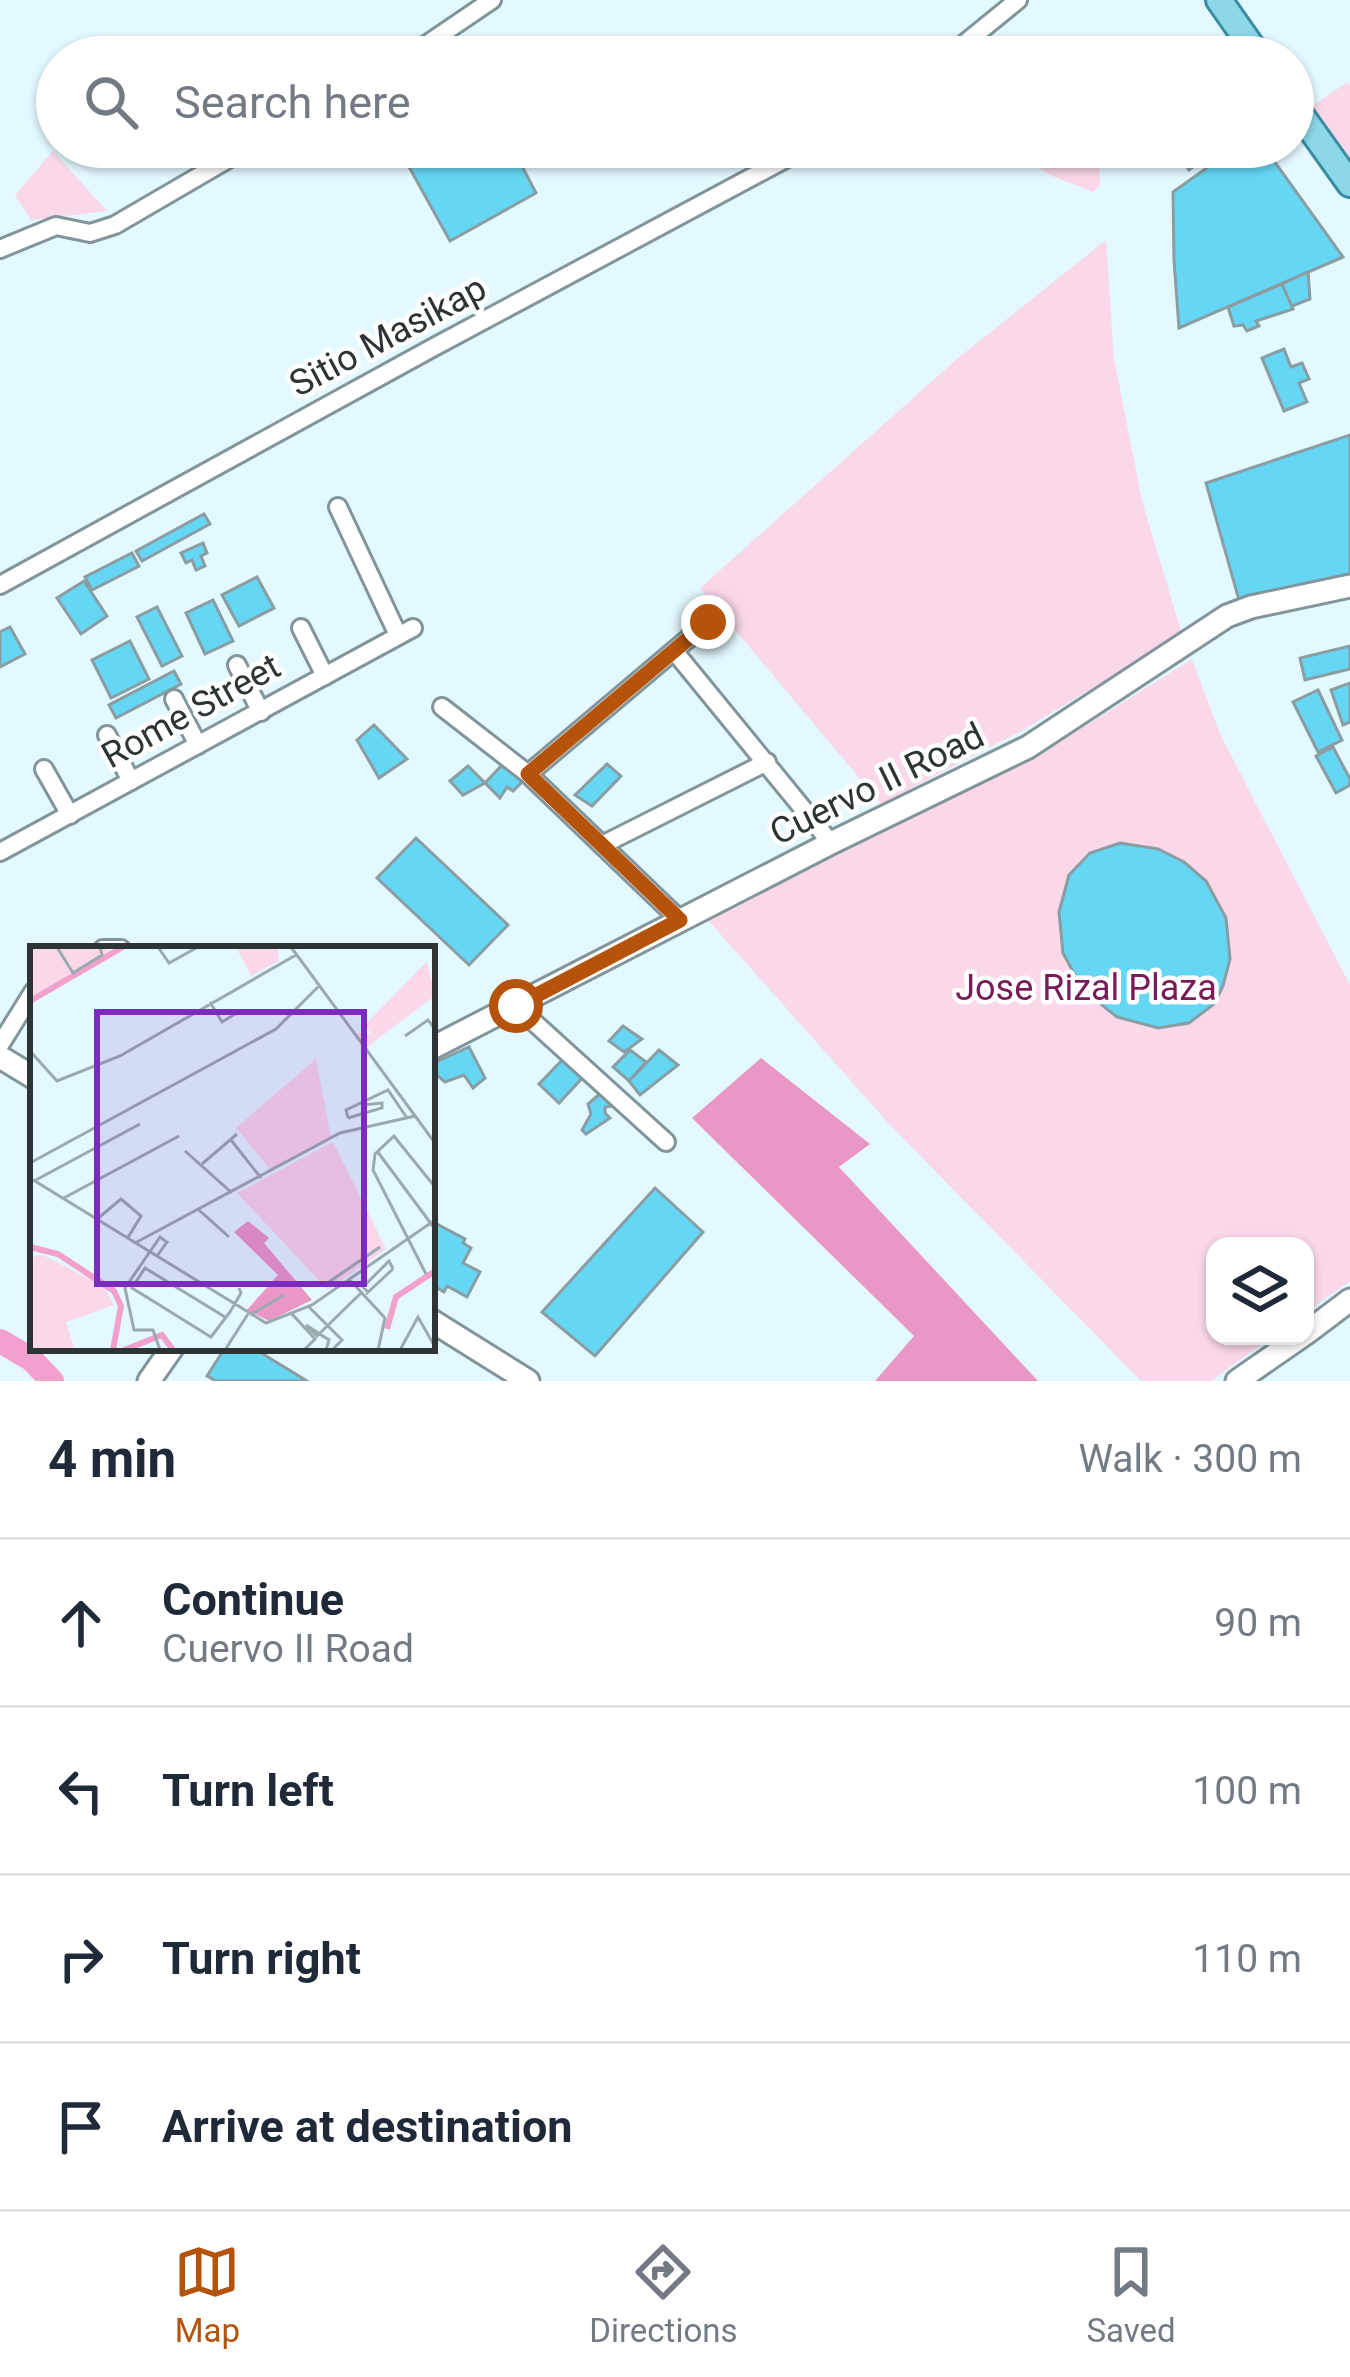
<!DOCTYPE html>
<html lang="en">
<head>
<meta charset="utf-8">
<style>
  body { margin:0; font-family:Roboto,sans-serif; background:#f6f6f7; color:#1f2937 }
  .controls { position:absolute; right:36px; bottom:36px; display:grid; overflow:hidden; border-radius:24px; box-shadow:0 3px 9px #0004 }
  .controls button { width:108px; height:108px; display:grid; place-items:center; padding:0; border:0; border-bottom:3px solid #e0e1e3; background:#fff; color:#1f2937; font:60px sans-serif }
  .stop { position:absolute; width:36px; height:36px; margin:-27px; border:9px solid #b45309; border-radius:50%; background:#fff }
  .stop.end { background:#b45309; border-color:#fff; box-shadow:0 3px 12px #0008 }
  .list { margin:0; padding:0; list-style:none }
  h2 { display:flex; justify-content:space-between; align-items:center; height:156px; margin:0; padding:0 48px; font-size:51px }
  h2 small { font-size:39px; font-weight:400; color:#747a83 }
  .list li { display:grid; grid-template-columns:78px 1fr auto; gap:36px; align-items:center; box-sizing:border-box; height:168px; padding:0 48px; border-top:3px solid #e0e1e3 }
  .list b { display:block; font-size:45px; white-space:nowrap }
  .list p { margin:0; font-size:39px; white-space:nowrap; color:#747a83 }
  .list em { font-size:39px; font-style:normal; color:#747a83 }
  .icon { flex:none; width:66px; height:66px; fill:none; stroke:currentColor; stroke-width:2; stroke-linecap:round; stroke-linejoin:round }
  .map { position:relative; flex:none; width:1350px; height:1381px; overflow:hidden }
  .search { position:absolute; background:#fff; box-shadow:0 3px 9px #0004; left:36px; right:36px; top:36px; height:132px; display:flex; align-items:center; gap:30px; box-sizing:border-box; padding:0 42px; border-radius:66px; color:#747a83; font-size:45px }
  .sheet { height:828px; background:#fff }
  nav { display:flex; justify-content:space-around; align-items:center; box-sizing:border-box; height:168px; border-top:3px solid #e0e1e3; background:#fff; font-size:33px; color:#747a83 }
  nav a { display:grid; justify-items:center; gap:6px }
  nav .on { color:#b45309 }
  .map>svg:first-child { display:block }
  .green { fill:#fad7e9 }
  .forest { fill:#e998c6 }
  .lines { fill:none; stroke-linecap:round; stroke-linejoin:round }
  .river { stroke:#f2a1cf; stroke-width:24 }
  .building { fill:#65d7f5; stroke:#899da2; stroke-width:3 }
  .minor-casing { stroke:#81959a; stroke-width:22 }
  .tertiary-casing { stroke:#81959a; stroke-width:27 }
  .secondary-casing { stroke:#81959a; stroke-width:27 }
  .primary-casing { stroke:#398ca1; stroke-width:30 }
  .minor { stroke:#fff; stroke-width:16 }
  .tertiary { stroke:#fff; stroke-width:21 }
  .secondary { stroke:#fff; stroke-width:21 }
  .primary { stroke:#8cd7e9; stroke-width:24 }
  .route { stroke:#b45309; stroke-width:15 }
  .labels { text-anchor:middle; dominant-baseline:central; stroke-width:9; stroke-linejoin:round; paint-order:stroke }
  .street-label { font-size:36px; fill:#2c3436; stroke:#fff }
  .park-label { font-size:36px; fill:#781b58; stroke:#fff }
  .inset-river { fill:none; stroke:#f2a1cf; stroke-width:6 }
  .inset-road { fill:none; stroke:#9aaaaf; stroke-width:3 }
  .view { fill:#7b2cbf; fill-opacity:0.15; stroke:#7b2cbf; stroke-width:6 }
  .inset-edge { fill:none; stroke:#2c3436; stroke-width:6 }
</style>
</head>
<body>
<div class="map">
<svg width="1350" height="1381" viewBox="0 0 1350 1381">
  <rect width="100%" height="100%" fill="#e3f9ff"/>
  <g class="green">
    <path d="M 1347,82 L 1350,86 L 1350,159 L 1310,108 Z"/>
    <path d="M 1006,147 L 1099,147 L 1100,185 L 1093,192 L 1050,175 L 1026,159 L 1013,165 Z"/>
    <path d="M 53,151 L 107,211 L 31,220 L 15,195 Z"/>
    <path d="M 1106,240 L 1114,358 L 1142,501 L 1182,634 L 1023,730 L 881,804 L 700,588 L 958,358 Z"/>
    <path d="M 1192,659 L 1220,734 L 1350,985 L 1350,1281 L 1305,1313 L 1305,1246 L 1215,1246 L 1215,1336 L 1273,1336 L 1211,1381 L 1141,1381 L 891,1126 L 706,918 L 941,796 L 1077,731 Z"/>
  </g>
  <path class="forest" d="M 761,1058 L 870,1144 L 839,1167 L 1038,1381 L 875,1381 L 914,1336 L 692,1118 Z"/>
  <g class="lines">
    <path class="river" d="M 0,1341 L 31,1359 L 52,1381"/>
  </g>
  <g class="building">
    <path d="M 398,147 L 512,147 L 536,193 L 450,241 Z"/>
    <path d="M 1177,147 L 1221,147 L 1189,170 L 1174,149 Z"/>
    <path d="M 1236,147 L 1264,147 L 1343,257 L 1179,328 L 1174,260 L 1173,192 Z"/>
    <path d="M 1308,272 L 1310,299 L 1285,309 L 1282,284 Z"/>
    <path d="M 1282,284 L 1293,309 L 1256,321 L 1259,326 L 1247,331 L 1243,325 L 1234,326 L 1228,307 Z"/>
    <path d="M 1284,349 L 1291,367 L 1302,363 L 1309,379 L 1299,383 L 1307,402 L 1284,411 L 1262,358 Z"/>
    <path d="M 1350,435 L 1350,574 L 1239,600 L 1206,483 Z"/>
    <path d="M 204,514 L 210,524 L 142,561 L 136,551 Z"/>
    <path d="M 203,543 L 207,553 L 201,556 L 205,566 L 196,570 L 192,560 L 186,563 L 181,553 Z"/>
    <path d="M 132,553 L 139,566 L 92,590 L 85,577 Z"/>
    <path d="M 257,577 L 274,608 L 239,626 L 222,595 Z"/>
    <path d="M 84,581 L 107,616 L 81,634 L 57,598 Z"/>
    <path d="M 213,600 L 233,641 L 205,654 L 186,613 Z"/>
    <path d="M 157,607 L 182,656 L 162,666 L 137,617 Z"/>
    <path d="M 10,627 L 25,654 L 0,667 L 0,632 Z"/>
    <path d="M 130,641 L 149,679 L 111,698 L 92,660 Z"/>
    <path d="M 1350,646 L 1350,669 L 1305,680 L 1300,658 Z"/>
    <path d="M 174,671 L 181,684 L 116,718 L 109,705 Z"/>
    <path d="M 1350,683 L 1350,722 L 1343,725 L 1331,690 Z"/>
    <path d="M 1318,690 L 1342,740 L 1318,752 L 1293,702 Z"/>
    <path d="M 374,725 L 407,759 L 379,778 L 357,740 Z"/>
    <path d="M 1333,747 L 1350,779 L 1350,785 L 1336,793 L 1316,756 Z"/>
    <path d="M 503,764 L 523,781 L 513,791 L 507,787 L 500,798 L 485,783 Z"/>
    <path d="M 607,764 L 621,776 L 592,806 L 575,795 Z"/>
    <path d="M 468,766 L 485,783 L 463,795 L 450,781 Z"/>
    <path d="M 416,838 L 508,925 L 469,965 L 377,878 Z"/>
    <path d="M 1120,843 L 1158,849 L 1184,862 L 1206,881 L 1226,918 L 1230,959 L 1223,986 L 1214,1004 L 1189,1023 L 1158,1028 L 1117,1017 L 1083,990 L 1063,953 L 1059,912 L 1069,875 L 1090,853 Z"/>
    <path d="M 623,1026 L 642,1039 L 624,1052 L 609,1041 Z"/>
    <path d="M 469,1047 L 485,1078 L 473,1088 L 464,1075 L 445,1082 L 432,1071 L 432,1064 Z"/>
    <path d="M 630,1050 L 646,1062 L 629,1081 L 613,1067 Z"/>
    <path d="M 659,1050 L 678,1065 L 640,1095 L 629,1081 Z"/>
    <path d="M 565,1057 L 585,1075 L 559,1103 L 539,1084 Z"/>
    <path d="M 602,1092 L 618,1105 L 605,1107 L 605,1113 L 610,1118 L 586,1134 L 582,1130 L 591,1114 L 588,1104 Z"/>
    <path d="M 655,1188 L 703,1232 L 595,1356 L 542,1312 Z"/>
    <path d="M 433,1222 L 465,1239 L 463,1243 L 471,1248 L 463,1263 L 480,1272 L 467,1297 L 447,1286 L 444,1292 L 432,1285 Z"/>
    <path d="M 225,1348 L 253,1348 L 307,1381 L 216,1381 L 207,1376 Z"/>
  </g>
  <g class="lines">
    <defs>
      <g id="minor">
        <path d="M 408,57 L 492,0"/>
        <path d="M 948,57 L 1018,0"/>
        <path d="M 0,249 L 56,226 L 90,233 L 115,225 L 249,147"/>
        <path d="M 338,507 L 398,635"/>
        <path d="M 0,585 L 434,347 L 808,147"/>
        <path d="M 301,628 L 325,676"/>
        <path d="M 675,652 L 831,843"/>
        <path d="M 237,665 L 261,712"/>
        <path d="M 174,699 L 198,745"/>
        <path d="M 442,707 L 528,774 L 680,920"/>
        <path d="M 107,735 L 131,781"/>
        <path d="M 44,769 L 70,815"/>
        <path d="M 528,774 L 708,622"/>
        <path d="M 604,844 L 767,762"/>
        <path d="M 0,852 L 413,628"/>
        <path d="M 103,949 L 121,949"/>
        <path d="M 516,1006 L 666,1142"/>
        <path d="M 0,1045 L 33,992"/>
      </g>
      <g id="tertiary">
        <path d="M 432,1048 L 831,843 L 1028,747 L 1227,616 L 1251,607 L 1350,586"/>
        <path d="M 149,1381 L 172,1348"/>
      </g>
      <g id="secondary">
        <path d="M 0,1057 L 33,1077"/>
        <path d="M 432,1321 L 528,1381"/>
        <path d="M 1305,1334 L 1350,1300"/>
        <path d="M 1237,1381 L 1302,1336"/>
      </g>
      <g id="primary">
        <path d="M 1219,0 L 1259,57"/>
        <path d="M 1293,104 L 1350,184"/>
      </g>
    </defs>
    <use href="#minor" class="minor-casing"/>
    <use href="#tertiary" class="tertiary-casing"/>
    <use href="#secondary" class="secondary-casing"/>
    <use href="#primary" class="primary-casing"/>
    <use href="#minor" class="minor"/>
    <use href="#tertiary" class="tertiary"/>
    <use href="#secondary" class="secondary"/>
    <use href="#primary" class="primary"/>
  </g>
  <g class="lines">
    <path class="route" d="M 516,1006 L 680,920 L 528,774 L 708,622"/>
  </g>
  <g class="labels">
    <g class="street-label">
      <text transform="translate(388 336) rotate(-28)">Sitio Masikap</text>
      <text transform="translate(191 711) rotate(-29)">Rome Street</text>
      <text transform="translate(877 784) rotate(-26)">Cuervo II Road</text>
    </g>
    <g class="park-label">
      <text x="1086" y="988">Jose Rizal Plaza</text>
    </g>
  </g>
  <g transform="translate(30 946)">
    <rect width="405" height="405" fill="#e3f9ff"/>
    <path d="M 1,1 L 77,1 L 81,7 L 0,53 ZM 247,1 L 249,15 L 221,30 L 207,3 ZM 397,15 L 405,50 L 337,101 L 326,87 L 342,89 L 335,79 ZM 286,113 L 301,191 L 241,224 L 206,182 ZM 303,196 L 356,303 L 298,344 L 207,247 ZM 13,309 L 74,340 L 84,359 L 36,376 L 45,404 L 0,404 L 0,311 Z" fill="#fad7e9"/>
    <path d="M 218,275 L 239,292 L 234,297 L 282,354 L 239,375 L 217,364 L 248,329 L 204,286 Z" fill="#e998c6"/>
    <path class="inset-river" d="M 0,55 L 93,1M 0,301 L 28,308 L 84,345 L 91,360 L 83,404M 357,383 L 366,351 L 405,325M 94,404 L 132,389 L 143,404"/>
    <path class="inset-road" d="M 27,1 L 43,27 L 72,9 L 70,1M 128,1 L 139,17 L 168,1M 261,1 L 405,197M 180,56 L 192,76 L 210,65M 375,90 L 398,74 L 405,83M 0,105 L 27,135 L 90,110 L 266,9M 318,172 L 316,164 L 358,144 L 377,172M 318,172 L 352,162 L 352,157 L 333,159 L 335,166M 363,189 L 405,241M 364,190 L 345,208 L 343,224 L 396,328M 201,194 L 231,232M 155,205 L 202,247M 347,205 L 405,283M 0,217 L 246,83 L 289,40M 172,218 L 207,188M 0,232 L 236,377 L 282,359 L 405,274M 4,235 L 110,178M 32,253 L 149,190M 169,264 L 199,291M 66,274 L 91,253 L 111,270 L 97,293M 105,297 L 310,187 L 385,170M 127,310 L 137,296 L 130,291 L 95,342 L 104,384 L 123,384 L 130,404M 319,333 L 355,372 L 348,404M 296,338 L 350,301M 338,346 L 333,341 L 359,315 L 363,323M 336,348 L 363,323M 279,361 L 312,394 L 302,404M 262,368 L 285,393 L 274,404M 220,369 L 254,349M 195,371 L 115,322 L 102,342 L 181,391 L 200,366 L 211,347 L 209,342M 276,379 L 287,390 L 332,346M 276,379 L 299,394 L 296,404M 195,404 L 218,368M 370,404 L 388,371 L 405,401"/>
    <path class="view" d="M 67,66 L 334,66 L 334,338 L 67,338 Z"/>
    <rect width="405" height="405" class="inset-edge"/>
  </g>
</svg>
<div class="controls">
<button><svg class="icon" aria-label="layers" viewBox="0 0 24 24"><path d="M12 4l9 5-9 5-9-5zM3 14l9 5 9-5"/></svg></button>
</div>
<div class="stop" style="left:516px;top:1006px"></div>
<div class="stop end" style="left:708px;top:622px"></div>
<div class="search"><svg class="icon" aria-label="search" viewBox="0 0 24 24"><circle cx="10" cy="10" r="6"/><path d="M15 15l6 6"/></svg>Search here</div>
</div>
<section class="sheet">
<h2>4 min<small>Walk · 300 m</small></h2>
<ul class="list">
<li><svg class="icon" aria-label="ahead" viewBox="0 0 24 24"><path d="M12 20V5M6 11l6-6 6 6"/></svg><div><b>Continue</b><p>Cuervo II Road</p></div><em>90 m</em></li>
<li><svg class="icon" aria-label="left" viewBox="0 0 24 24"><path d="M17 20v-9H6M10 6l-5 5 5 5"/></svg><div><b>Turn left</b></div><em>100 m</em></li>
<li><svg class="icon" aria-label="right" viewBox="0 0 24 24"><path d="M7 20v-9h11M14 6l5 5-5 5"/></svg><div><b>Turn right</b></div><em>110 m</em></li>
<li><svg class="icon" aria-label="arrive" viewBox="0 0 24 24"><path d="M6 21V4h12l-3 4 3 4H6"/></svg><div><b>Arrive at destination</b></div></li>
</ul>
</section>
<nav>
<a class="on"><svg class="icon" aria-label="map" viewBox="0 0 24 24"><path d="M3 6l6-2 6 2 6-2v14l-6 2-6-2-6 2zM9 4v14M15 6v14"/></svg>Map</a>
<a><svg class="icon" aria-label="directions" viewBox="0 0 24 24"><path d="M12 3l9 9-9 9-9-9zM9 14v-3h6M13 9l2 2-2 2"/></svg>Directions</a>
<a><svg class="icon" aria-label="saved" viewBox="0 0 24 24"><path d="M7 4h10v16l-5-4-5 4z"/></svg>Saved</a>
</nav>
</body>
</html>
